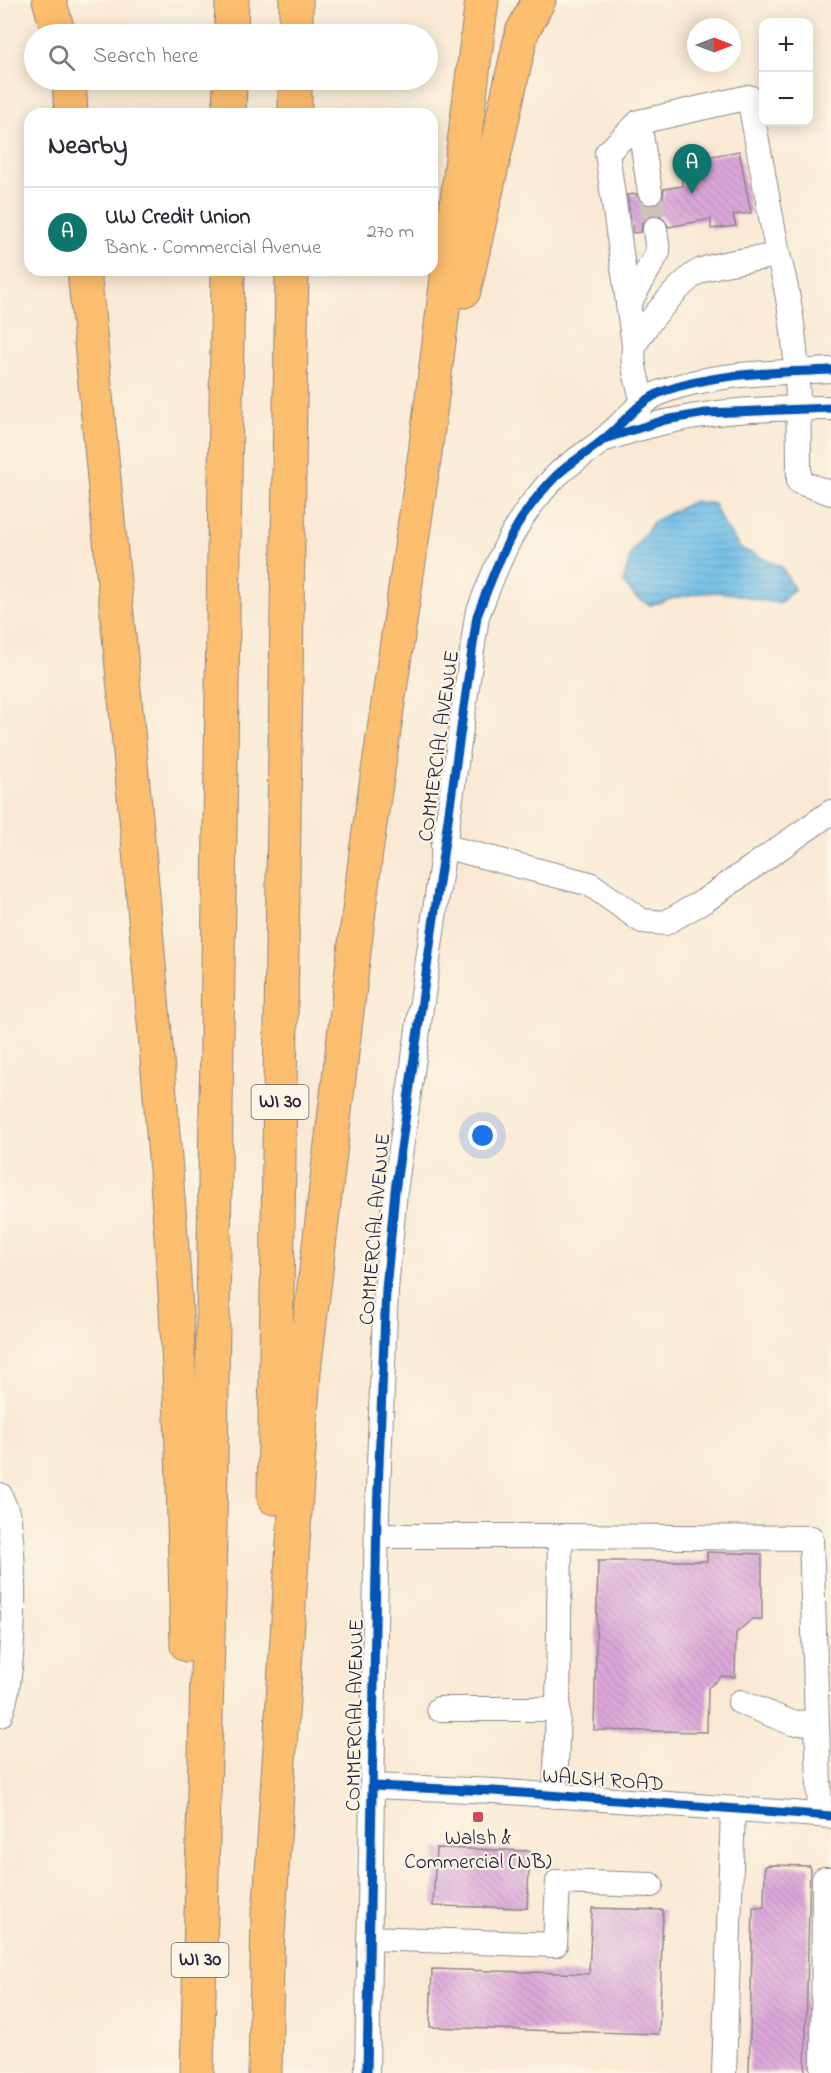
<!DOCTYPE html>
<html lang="en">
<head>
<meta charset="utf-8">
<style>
  body { margin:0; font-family:"Indie Flower",sans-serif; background:#f2f2f3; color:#2b2b33 }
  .controls { position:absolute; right:18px; top:18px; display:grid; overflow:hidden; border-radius:12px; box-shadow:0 3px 15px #0003 }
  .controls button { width:54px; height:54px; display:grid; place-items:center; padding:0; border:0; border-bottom:2px solid #e1e1e2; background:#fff; color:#2b2b33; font:30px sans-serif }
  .compass { position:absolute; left:687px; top:18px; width:54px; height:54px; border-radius:50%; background:#fff; box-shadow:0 3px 15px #0003; rotate:90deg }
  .you { position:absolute; left:483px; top:1136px; width:21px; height:21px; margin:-15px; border:4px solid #fff; border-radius:50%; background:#1a73e8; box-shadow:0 0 0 9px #1a73e833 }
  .badge { display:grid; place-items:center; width:39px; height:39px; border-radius:50%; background:#0f766e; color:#fff; font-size:20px; font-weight:700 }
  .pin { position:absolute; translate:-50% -50px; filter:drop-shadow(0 2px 3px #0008) }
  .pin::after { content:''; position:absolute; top:32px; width:21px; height:18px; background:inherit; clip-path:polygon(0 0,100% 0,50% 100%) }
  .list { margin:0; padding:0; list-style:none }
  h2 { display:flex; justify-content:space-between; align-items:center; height:78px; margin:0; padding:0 24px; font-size:26px }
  h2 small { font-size:20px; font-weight:400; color:#7c7c81 }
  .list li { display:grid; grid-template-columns:39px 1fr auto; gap:18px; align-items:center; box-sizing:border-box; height:90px; padding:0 24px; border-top:2px solid #e1e1e2 }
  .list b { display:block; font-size:22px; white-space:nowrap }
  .list p { margin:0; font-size:20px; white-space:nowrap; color:#7c7c81 }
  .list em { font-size:20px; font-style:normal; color:#7c7c81 }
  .icon { flex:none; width:33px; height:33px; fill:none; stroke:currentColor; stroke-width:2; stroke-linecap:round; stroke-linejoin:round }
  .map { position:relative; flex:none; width:831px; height:2073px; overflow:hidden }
  .search { position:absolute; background:#fff; box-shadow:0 3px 15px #0003; left:24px; top:24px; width:414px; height:66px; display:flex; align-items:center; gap:15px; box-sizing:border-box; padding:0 21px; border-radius:33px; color:#7c7c81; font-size:22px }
  .panel { position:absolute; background:#fff; box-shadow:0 3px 15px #0003; left:24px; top:108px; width:414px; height:168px; border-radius:18px }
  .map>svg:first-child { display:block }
  .water { fill:url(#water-rules); stroke:#476f91; stroke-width:1.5 }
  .building { fill:url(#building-back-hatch) }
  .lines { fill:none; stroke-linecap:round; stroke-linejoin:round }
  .minor-tunnel { stroke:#cec1b5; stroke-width:24; stroke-dasharray:24 12; stroke-linecap:butt }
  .minor-casing { stroke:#8e8688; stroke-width:26 }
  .highway-casing { stroke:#8e8688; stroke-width:35 }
  .minor { stroke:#fff; stroke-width:24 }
  .highway { stroke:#fbbd6e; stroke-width:33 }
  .cycleway-casing { stroke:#fcf5e5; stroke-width:13 }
  .cycleway { stroke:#0057b8; stroke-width:9 }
  .poi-dot { fill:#d1495b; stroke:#fcf5e5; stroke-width:2 }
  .labels { text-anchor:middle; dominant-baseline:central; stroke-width:4.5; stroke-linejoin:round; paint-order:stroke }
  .shield { fill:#fcf5e5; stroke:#63616e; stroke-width:1.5 }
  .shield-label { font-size:20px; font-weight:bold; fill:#22223b }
  .street-label { font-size:21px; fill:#22223b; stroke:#fcf5e5 }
  .poi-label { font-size:21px; fill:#22223b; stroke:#fcf5e5 }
</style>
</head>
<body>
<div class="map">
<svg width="831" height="2073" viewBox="0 0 831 2073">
  <defs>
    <pattern id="water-rules" width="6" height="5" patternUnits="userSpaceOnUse" patternTransform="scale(1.5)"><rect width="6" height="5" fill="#6cbce7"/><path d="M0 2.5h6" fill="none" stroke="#5da1c7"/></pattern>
    <pattern id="building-back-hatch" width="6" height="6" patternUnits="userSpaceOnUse" patternTransform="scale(1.5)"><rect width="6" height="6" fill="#dba7d9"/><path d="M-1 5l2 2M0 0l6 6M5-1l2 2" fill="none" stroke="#bc8fbb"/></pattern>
  </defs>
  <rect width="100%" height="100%" fill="#fcf5e5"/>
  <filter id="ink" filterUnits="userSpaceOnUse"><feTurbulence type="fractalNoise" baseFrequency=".0167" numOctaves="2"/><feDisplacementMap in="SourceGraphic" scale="12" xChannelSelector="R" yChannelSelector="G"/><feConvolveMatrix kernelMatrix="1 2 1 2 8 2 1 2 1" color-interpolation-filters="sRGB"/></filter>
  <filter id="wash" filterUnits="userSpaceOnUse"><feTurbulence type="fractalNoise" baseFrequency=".008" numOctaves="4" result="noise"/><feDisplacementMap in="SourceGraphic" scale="24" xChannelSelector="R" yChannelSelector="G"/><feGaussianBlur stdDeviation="1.35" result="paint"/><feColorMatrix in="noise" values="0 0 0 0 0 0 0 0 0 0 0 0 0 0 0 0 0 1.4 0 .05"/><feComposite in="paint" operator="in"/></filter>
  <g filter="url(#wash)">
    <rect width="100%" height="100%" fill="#f9e9d4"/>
    <path class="water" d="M 694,501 L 714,504 L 722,522 L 740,548 L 782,567 L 794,589 L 780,603 C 763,603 750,597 734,594 C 705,588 676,598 650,605 L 636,598 L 623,582 L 631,553 L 654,521 Z"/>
    <g id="blocks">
      <g class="building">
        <path d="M 739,151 L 751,213 L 733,215 L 736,226 L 711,229 L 711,219 L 669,227 L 661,216 L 654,215 L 642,223 L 641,232 L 633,233 L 627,195 L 636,194 L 644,205 L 653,206 L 663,198 L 664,189 L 683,186 L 678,162 Z"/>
        <path d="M 707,1552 L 762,1554 L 762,1619 L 752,1619 L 736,1633 L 735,1677 L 722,1676 L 708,1688 L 707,1732 L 594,1730 L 598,1561 L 707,1561 Z"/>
        <path d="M 436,1848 L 530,1851 L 527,1908 L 433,1906 Z"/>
        <path d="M 768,1865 L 810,1866 L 805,2073 L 749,2073 L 753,1907 L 764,1907 L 765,1867 Z"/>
        <path d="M 592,1908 L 663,1910 L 659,2034 L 430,2027 L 432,1969 L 589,1974 Z"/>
      </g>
    </g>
  </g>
  <g filter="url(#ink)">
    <use href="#blocks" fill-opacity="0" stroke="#8e8688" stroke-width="1.5"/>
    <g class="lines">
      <path class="minor-tunnel" d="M 650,192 L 655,229"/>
      <defs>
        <g id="minor">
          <path d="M 639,122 L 650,192"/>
          <path d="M 628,305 L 658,252 L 655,229"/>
          <path d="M 634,345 L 607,153 L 639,122 L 749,97 L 778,255"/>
          <path d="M 643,403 C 639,385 631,366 634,348 C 637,333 685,277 700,271 C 721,262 755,260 778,255 C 799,328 799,406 799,482 L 831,493"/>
          <path d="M 609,438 C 688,411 749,408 831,408"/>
          <path d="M 443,846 L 590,884 L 642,921 L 665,923 L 704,901 L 831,812"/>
          <path d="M 0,1495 C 3,1504 8,1512 9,1521 C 15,1563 16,1679 0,1715"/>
          <path d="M 377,1536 L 560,1536 L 558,1709"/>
          <path d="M 560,1536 L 811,1538 L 820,1815"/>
          <path d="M 740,1702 L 792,1723 L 817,1722"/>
          <path d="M 439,1709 L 558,1709 L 555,1796"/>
          <path d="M 373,1786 L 494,1791 L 831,1816"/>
          <path d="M 369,1938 L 555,1945 L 558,1882 L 651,1885"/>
          <path d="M 367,2073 L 377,1514 L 386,1290 L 395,1191 L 477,616 C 499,559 513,519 557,475 C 572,461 589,452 604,439 C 625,422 638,401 664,391 C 718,372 775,373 831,370"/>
          <path d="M 724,2073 L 733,1809"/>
          <path d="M 823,2073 L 824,1879 L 831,1879"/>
        </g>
        <g id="highway">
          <path d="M 49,0 L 59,34"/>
          <path d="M 231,34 L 232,0"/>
          <path d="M 296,34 L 296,0"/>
          <path d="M 69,80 L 71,114"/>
          <path d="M 229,114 L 230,80"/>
          <path d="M 295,114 L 295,80"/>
          <path d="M 84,270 C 116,606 150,942 174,1278 C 182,1400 184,1523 187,1645"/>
          <path d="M 464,291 L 522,32 L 539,0"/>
          <path d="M 274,1498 L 292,270"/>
          <path d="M 268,1934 L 304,1371 L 366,852 L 425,453 L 482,0"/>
          <path d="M 197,2073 L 209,1599 L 228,270"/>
          <path d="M 265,2073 L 268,1913"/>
        </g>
      </defs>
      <use href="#minor" class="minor-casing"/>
      <use href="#highway" class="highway-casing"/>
      <use href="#minor" class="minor"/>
      <use href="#highway" class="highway"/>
      <defs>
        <g id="cycleway">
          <path d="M 607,438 L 665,420 L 706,413 L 831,408"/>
          <path d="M 373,1786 L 494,1791 L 831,1816"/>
          <path d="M 367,2073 L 377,1514 L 386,1290 L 395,1191 L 477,616 C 499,559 513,519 557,475 C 572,461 589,452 604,439 C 625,422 638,401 664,391 C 718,372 775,373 831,370"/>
        </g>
      </defs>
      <use href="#cycleway" class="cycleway-casing"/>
      <use href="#cycleway" class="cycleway"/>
    </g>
  </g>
  <rect class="poi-dot" x="472" y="1811" width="12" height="12" rx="3"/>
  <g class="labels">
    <g class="shield">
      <rect x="251.5" y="1085" width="57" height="34" rx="4.5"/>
      <rect x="171.5" y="1943" width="57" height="34" rx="4.5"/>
    </g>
    <g class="shield-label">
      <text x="280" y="1102">WI 30</text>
      <text x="200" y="1960">WI 30</text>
    </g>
    <g class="street-label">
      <text transform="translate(440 746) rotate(-82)">COMMERCIAL AVENUE</text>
      <text transform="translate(376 1229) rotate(-85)">COMMERCIAL AVENUE</text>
      <text transform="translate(356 1715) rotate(-89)">COMMERCIAL AVENUE</text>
      <text transform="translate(603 1781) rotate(4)">WALSH ROAD</text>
    </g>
    <g class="poi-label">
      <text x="478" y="1839">Walsh &amp;<tspan x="478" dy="24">Commercial (NB)</tspan></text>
    </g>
  </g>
</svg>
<div class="controls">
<button>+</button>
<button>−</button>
</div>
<svg class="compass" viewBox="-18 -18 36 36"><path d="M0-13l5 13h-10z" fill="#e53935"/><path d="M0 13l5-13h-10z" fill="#7c7c81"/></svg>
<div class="you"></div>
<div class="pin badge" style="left:692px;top:194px">A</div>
<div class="search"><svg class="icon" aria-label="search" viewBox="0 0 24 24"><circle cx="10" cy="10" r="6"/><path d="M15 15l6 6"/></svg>Search here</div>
<section class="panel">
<h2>Nearby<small></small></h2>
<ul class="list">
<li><span class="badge">A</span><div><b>UW Credit Union</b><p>Bank · Commercial Avenue</p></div><em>270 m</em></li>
</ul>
</section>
</div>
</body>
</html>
